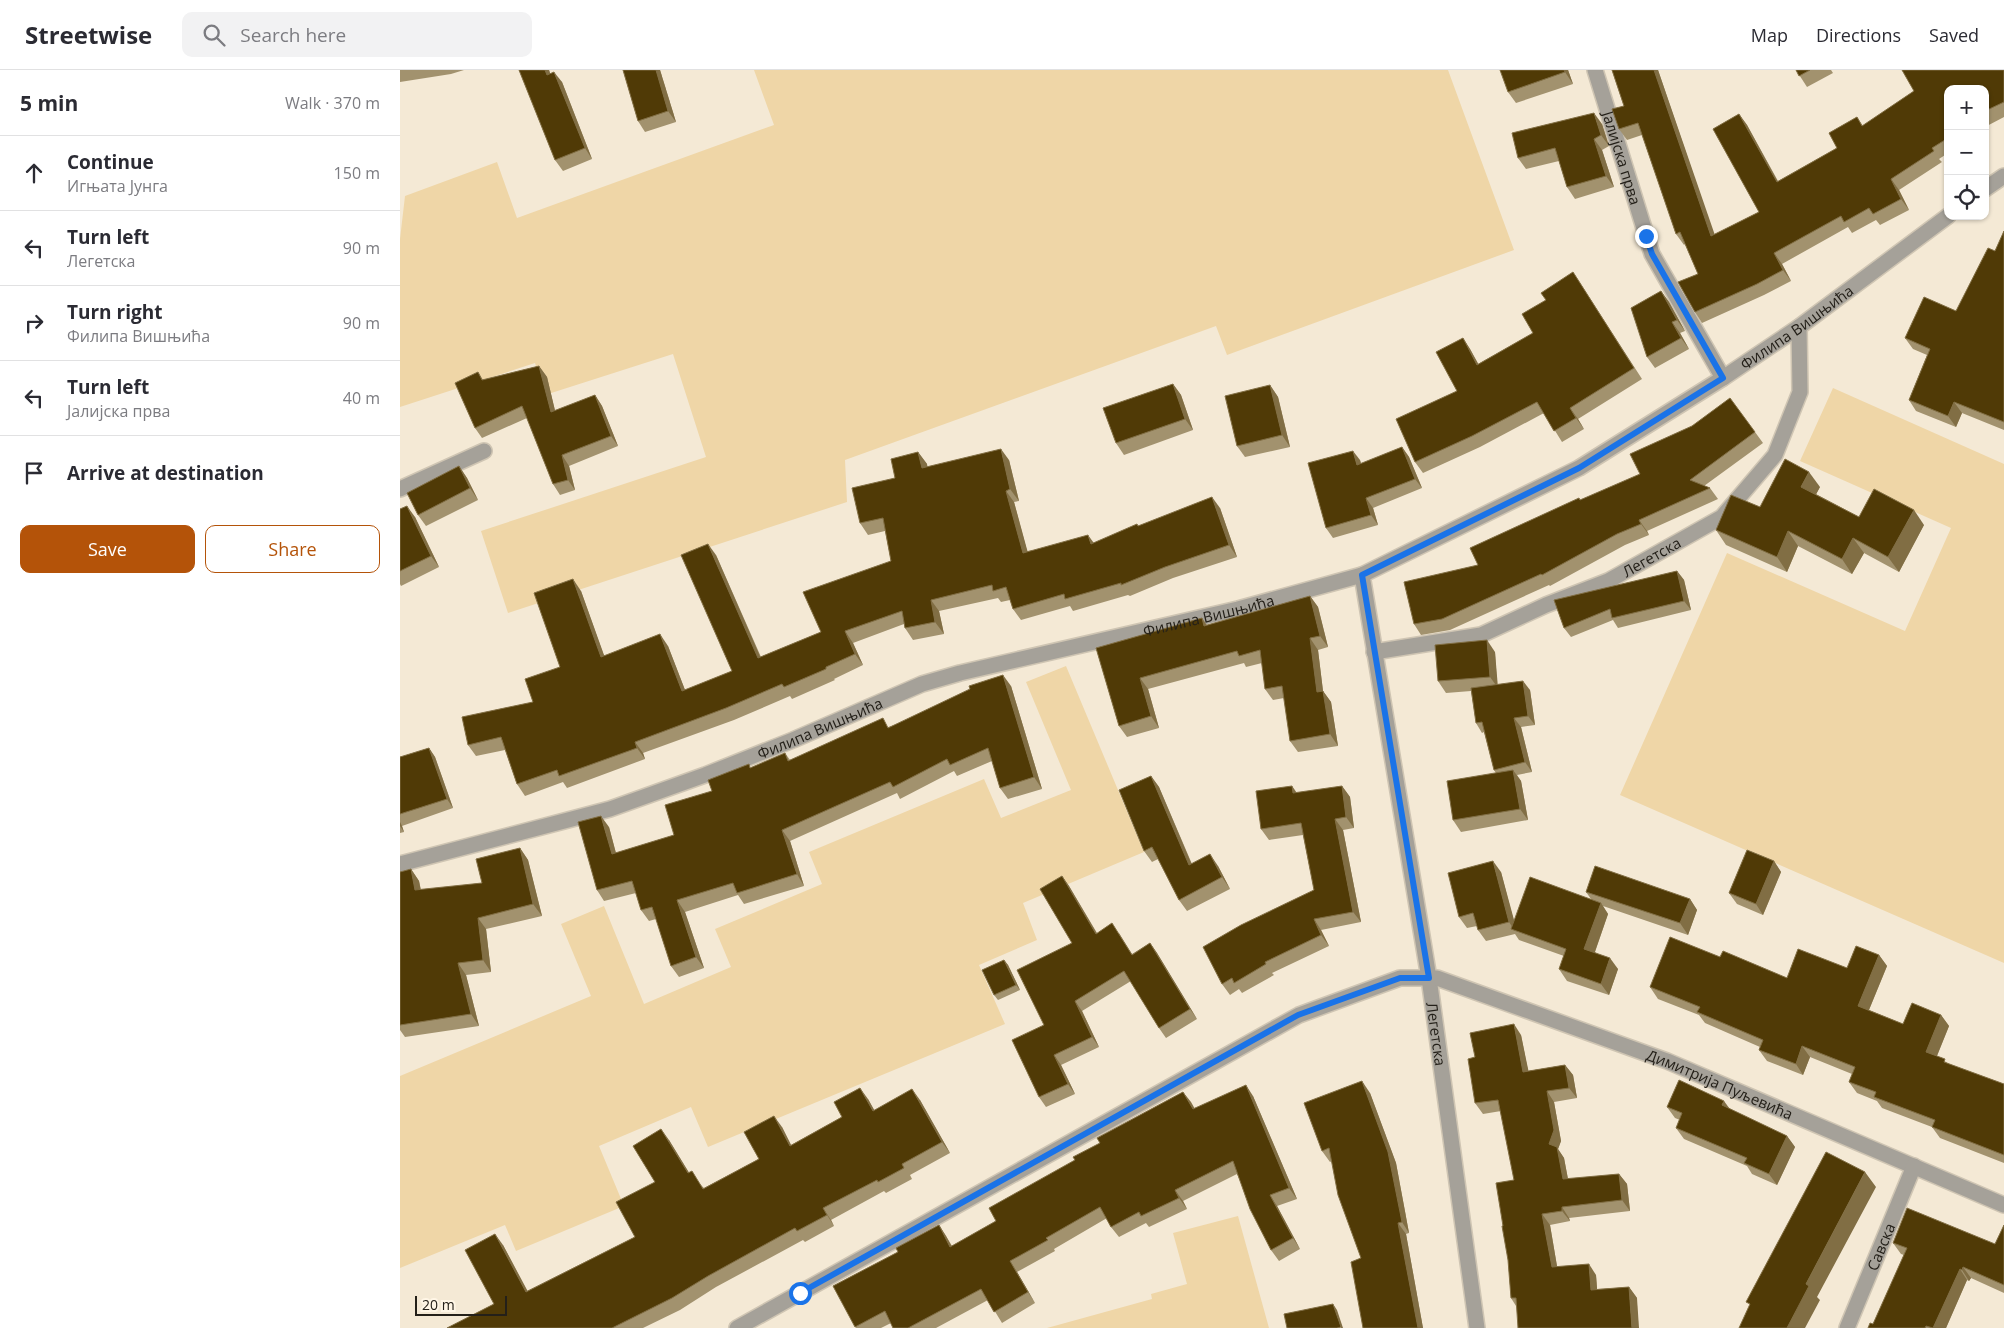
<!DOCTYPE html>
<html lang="en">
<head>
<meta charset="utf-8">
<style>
  body { margin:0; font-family:"Open Sans",sans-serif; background:#f2f2f3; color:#2b2b33 }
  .controls { position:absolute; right:15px; top:15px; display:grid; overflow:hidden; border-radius:10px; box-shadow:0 1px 4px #0004 }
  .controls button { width:45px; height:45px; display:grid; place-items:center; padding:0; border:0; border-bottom:1px solid #e1e1e2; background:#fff; color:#2b2b33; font:25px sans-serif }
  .scale { position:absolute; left:15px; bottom:12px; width:92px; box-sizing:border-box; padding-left:5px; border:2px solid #242019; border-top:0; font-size:14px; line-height:18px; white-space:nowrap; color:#242019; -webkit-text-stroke:4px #fff6e6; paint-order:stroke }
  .stop { position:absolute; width:15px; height:15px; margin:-11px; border:4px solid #1a73e8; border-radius:50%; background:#fff }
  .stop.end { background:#1a73e8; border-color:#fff; box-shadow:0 1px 5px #0008 }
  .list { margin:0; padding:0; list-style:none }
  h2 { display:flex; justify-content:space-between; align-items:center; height:65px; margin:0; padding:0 20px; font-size:21px }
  h2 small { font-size:16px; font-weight:400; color:#7c7c81 }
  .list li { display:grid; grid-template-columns:32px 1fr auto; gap:15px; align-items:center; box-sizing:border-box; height:75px; padding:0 20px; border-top:1px solid #e1e1e2 }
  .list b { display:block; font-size:19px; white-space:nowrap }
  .list p { margin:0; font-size:16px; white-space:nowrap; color:#7c7c81 }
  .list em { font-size:16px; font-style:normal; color:#7c7c81 }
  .actions { display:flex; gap:10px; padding:15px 20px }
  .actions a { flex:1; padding:11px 0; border:1px solid #b45309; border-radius:10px; text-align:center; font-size:18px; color:#b45309 }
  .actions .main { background:#b45309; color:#fff }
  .icon { flex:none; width:28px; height:28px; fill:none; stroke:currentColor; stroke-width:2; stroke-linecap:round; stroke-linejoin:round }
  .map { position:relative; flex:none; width:1604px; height:1258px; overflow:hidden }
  header { display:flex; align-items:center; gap:30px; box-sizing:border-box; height:70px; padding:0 25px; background:#fff; border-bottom:1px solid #e1e1e2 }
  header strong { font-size:24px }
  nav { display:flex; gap:28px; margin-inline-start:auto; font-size:18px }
  .search { width:350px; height:45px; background:#f2f2f3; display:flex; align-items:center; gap:12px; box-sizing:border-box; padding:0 18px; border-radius:10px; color:#7c7c81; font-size:19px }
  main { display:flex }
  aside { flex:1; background:#fff }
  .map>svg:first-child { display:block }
  .green { fill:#efd6a7 }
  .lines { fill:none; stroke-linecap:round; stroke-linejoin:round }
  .minor-casing { stroke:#cfc5b3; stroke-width:18 }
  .minor { stroke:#a5a199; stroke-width:15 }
  .wall { fill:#a2926e }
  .shaded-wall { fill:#816e44 }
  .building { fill:#503a06; stroke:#816e44 }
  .route { stroke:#1a73e8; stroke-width:6 }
  .labels { text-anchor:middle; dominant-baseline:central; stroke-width:5; stroke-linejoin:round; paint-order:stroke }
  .street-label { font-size:15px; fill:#242019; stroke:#fff6e6 }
</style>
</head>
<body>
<header>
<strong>Streetwise</strong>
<div class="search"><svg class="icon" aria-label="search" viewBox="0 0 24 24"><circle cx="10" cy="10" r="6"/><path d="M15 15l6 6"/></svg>Search here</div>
<nav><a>Map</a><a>Directions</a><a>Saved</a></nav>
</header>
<main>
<aside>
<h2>5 min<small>Walk · 370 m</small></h2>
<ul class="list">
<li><svg class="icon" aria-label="ahead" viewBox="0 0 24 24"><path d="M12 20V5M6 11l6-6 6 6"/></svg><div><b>Continue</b><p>Игњата Јунга</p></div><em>150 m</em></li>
<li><svg class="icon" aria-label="left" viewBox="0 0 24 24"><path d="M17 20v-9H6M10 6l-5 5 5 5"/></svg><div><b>Turn left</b><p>Легетска</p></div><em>90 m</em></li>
<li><svg class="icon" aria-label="right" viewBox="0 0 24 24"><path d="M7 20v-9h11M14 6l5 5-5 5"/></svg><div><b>Turn right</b><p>Филипа Вишњића</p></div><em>90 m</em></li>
<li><svg class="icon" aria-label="left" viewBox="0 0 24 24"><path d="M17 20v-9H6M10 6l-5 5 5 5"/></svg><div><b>Turn left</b><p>Јалијска прва</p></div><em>40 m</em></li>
<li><svg class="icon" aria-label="arrive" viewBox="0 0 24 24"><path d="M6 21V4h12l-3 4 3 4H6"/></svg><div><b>Arrive at destination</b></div></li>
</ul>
<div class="actions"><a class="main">Save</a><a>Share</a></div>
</aside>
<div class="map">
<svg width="1604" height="1258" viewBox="0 0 1604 1258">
  <rect width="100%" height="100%" fill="#f4e9d5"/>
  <g class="green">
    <path d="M 354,0 L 1048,0 L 1114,180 L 827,285 L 816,256 L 445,390 L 447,432 L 108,543 L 81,461 L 306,387 L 273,284 L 145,325 L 135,293 L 0,337 L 0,169 L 5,126 L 97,92 L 117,148 L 374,55 Z"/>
    <path d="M 1433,318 L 1604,394 L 1604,893 L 1220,725 L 1327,483 L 1505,561 L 1551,458 L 1400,391 Z"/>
    <path d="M 666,596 L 744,782 L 623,833 L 637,870 L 579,895 L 605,954 L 308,1077 L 291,1037 L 199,1076 L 224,1136 L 116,1181 L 105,1155 L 0,1198 L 0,1006 L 191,926 L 161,854 L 204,836 L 244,934 L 331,897 L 315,859 L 422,814 L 409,782 L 584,709 L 601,748 L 671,720 L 626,612 Z"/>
    <path d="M 838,1146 L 869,1258 L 647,1258 L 752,1229 L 751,1224 L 787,1214 L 773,1163 Z"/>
  </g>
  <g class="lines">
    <defs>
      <g id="minor">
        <path id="s1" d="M 1195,0 L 1252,184 L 1323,308"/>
        <path d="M 1585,119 L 1604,106"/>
        <path d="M 0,419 L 84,381"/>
        <path id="s2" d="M 962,505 L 1029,908 L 1077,1258"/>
        <path id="s3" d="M 974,582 L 1081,565 L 1146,535 L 1208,511 L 1322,447 L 1375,385 L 1400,322 L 1399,257"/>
        <path id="s4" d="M 0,794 L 210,739 L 305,705 L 393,670 L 522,614 L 560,603 L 838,539 L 962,505 L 1179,398 L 1323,308 L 1399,257 L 1548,146"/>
        <path id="s5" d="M 337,1258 L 899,945 L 1000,908 L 1037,908 L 1267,991 L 1604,1135"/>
        <path id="s6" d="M 1447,1258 L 1514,1096"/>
      </g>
    </defs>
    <use href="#minor" class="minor-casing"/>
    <use href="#minor" class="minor"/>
  </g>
  <g class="wall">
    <path d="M 0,0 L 64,0 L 51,4 L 0,12 Z"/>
    <path d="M 119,0 L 149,0 L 150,3 L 162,12 L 192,89 L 163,101 L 155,90 Z"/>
    <path d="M 223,0 L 260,0 L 276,52 L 245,62 L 238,51 Z"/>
    <path d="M 1168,0 L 1173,14 L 1116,33 L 1108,22 Z"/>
    <path d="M 1212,0 L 1258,0 L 1314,165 L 1359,142 L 1313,59 L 1339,44 L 1347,55 L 1378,111 L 1437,78 L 1429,63 L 1457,47 L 1463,56 L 1514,21 L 1502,0 L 1604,0 L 1604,47 L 1585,57 L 1585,19 L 1548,19 L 1548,83 L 1539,89 L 1542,92 L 1499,120 L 1509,140 L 1480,155 L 1476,150 L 1452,163 L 1448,157 L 1382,194 L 1391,211 L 1364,225 L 1302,253 L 1295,242 L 1278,212 L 1298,204 L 1285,174 L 1284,175 L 1276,164 L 1242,65 L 1227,70 L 1219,59 L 1212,39 L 1224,36 Z"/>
    <path d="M 1396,0 L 1431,0 L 1433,3 L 1407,17 Z"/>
    <path d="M 1202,54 L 1209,76 L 1202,80 L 1214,117 L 1175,129 L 1167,117 L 1159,91 L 1126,99 L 1118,88 Z"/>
    <path d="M 1604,161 L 1604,360 L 1562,343 L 1556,357 L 1516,341 L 1509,330 L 1527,285 L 1513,279 L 1505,268 L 1556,241 L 1595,181 Z"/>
    <path d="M 1173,202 L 1242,309 L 1178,349 L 1184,359 L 1162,372 L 1144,343 L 1080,377 L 1023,403 L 1015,392 L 1057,321 L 1063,268 L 1070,279 L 1078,294 L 1133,263 L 1146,230 Z"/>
    <path d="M 1261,221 L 1269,232 L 1285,261 L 1280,263 L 1289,279 L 1255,298 L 1247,287 Z"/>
    <path d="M 139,296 L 147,307 L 155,341 L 195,325 L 202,336 L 218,376 L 169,396 L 175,420 L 160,425 L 153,414 L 127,348 L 82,368 L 75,358 L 78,302 L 83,310 Z"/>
    <path d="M 773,314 L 781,325 L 793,360 L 724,385 L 716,373 Z"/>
    <path d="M 870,315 L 878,327 L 890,377 L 845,387 L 837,376 Z"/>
    <path d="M 1355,362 L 1363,373 L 1304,416 L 1310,418 L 1318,429 L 1247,461 L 1249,465 L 1225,475 L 1150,516 L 1149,515 L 1050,560 L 1021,565 L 1014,554 L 1078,495 L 1180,430 Z"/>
    <path d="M 1002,377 L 1009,387 L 1022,418 L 973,438 L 978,455 L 933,468 L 926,458 L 960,390 L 961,394 Z"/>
    <path d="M 518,382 L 527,394 L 527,397 L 609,390 L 619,431 L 614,432 L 627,481 L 694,473 L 738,456 L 820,438 L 837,487 L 773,508 L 730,526 L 728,525 L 673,541 L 670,536 L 621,550 L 613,539 L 610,530 L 601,532 L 598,528 L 539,541 L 544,564 L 513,570 L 505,558 L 504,554 L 453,573 L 463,595 L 434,609 L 435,610 L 392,629 L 390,626 L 334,650 L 243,683 L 245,689 L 167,718 L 163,712 L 125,726 L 117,714 L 105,680 L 76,686 L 68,675 L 133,632 L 160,597 L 181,521 L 204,586 L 268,576 L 285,620 L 332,601 L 316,485 L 361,587 L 421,562 L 491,491 L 485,461 L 468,465 L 460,453 L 495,408 Z"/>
    <path d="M 59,396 L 67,408 L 78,430 L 26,456 L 18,445 Z"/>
    <path d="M 1420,417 L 1416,424 L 1459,447 L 1524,455 L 1499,502 L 1464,483 L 1452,504 L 1398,476 L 1387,502 L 1326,475 L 1316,460 L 1360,437 Z"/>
    <path d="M 0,439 L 15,447 L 39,497 L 1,516 L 0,514 Z"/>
    <path d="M 1277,501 L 1284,510 L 1291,540 L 1218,558 L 1213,550 L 1171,567 L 1164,558 Z"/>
    <path d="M 910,526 L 918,537 L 928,577 L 918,580 L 923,621 L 931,632 L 938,676 L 898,682 L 890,671 L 884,628 L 873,630 L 865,619 L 862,593 L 846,597 L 844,593 L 748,619 L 759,658 L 727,667 L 719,656 L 696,578 L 802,548 L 807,555 Z"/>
    <path d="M 1095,582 L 1097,614 L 1130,620 L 1135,655 L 1121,657 L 1132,702 L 1117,705 L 1121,711 L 1128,750 L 1061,762 L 1053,750 L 1096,703 L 1094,700 L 1084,662 L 1082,663 L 1076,653 L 1071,621 L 1046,623 L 1038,611 Z"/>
    <path d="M 611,616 L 642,719 L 608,729 L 600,718 L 592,691 L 557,706 L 554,701 L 500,729 L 497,723 L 390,771 L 404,816 L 344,834 L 338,825 L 285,842 L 304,898 L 279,907 L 271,896 L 256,849 L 249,851 L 241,840 L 236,823 L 204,831 L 197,820 L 209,757 L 216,783 L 274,765 L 312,721 L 351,698 L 385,683 L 390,690 Z"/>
    <path d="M 29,678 L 35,687 L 53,738 L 2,756 L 4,762 L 0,763 L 0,687 Z"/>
    <path d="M 751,706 L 759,717 L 792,794 L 818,796 L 830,819 L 787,841 L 779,830 L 758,789 L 752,792 L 744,781 Z"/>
    <path d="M 892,716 L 897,723 L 942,716 L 950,727 L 954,758 L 943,760 L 961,852 L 921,860 L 929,876 L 872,903 L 874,905 L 842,923 L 839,919 L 830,925 L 822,914 L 914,820 L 903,765 L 869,770 L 861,759 Z"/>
    <path d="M 120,778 L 128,790 L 142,846 L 86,859 L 91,902 L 66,905 L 79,956 L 5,967 L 0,960 L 0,802 L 11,799 L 19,811 L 21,820 L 82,813 Z"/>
    <path d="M 1374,791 L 1381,802 L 1363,845 L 1337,834 L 1329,823 Z"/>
    <path d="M 1101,802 L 1114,852 L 1191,829 L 1186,822 L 1290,829 L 1297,840 L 1288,865 L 1203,836 L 1208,844 L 1195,882 L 1218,899 L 1209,925 L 1167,911 L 1159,899 L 1164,886 L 1119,870 L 1115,864 L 1086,871 L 1078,860 L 1077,856 L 1067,858 L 1059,847 Z"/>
    <path d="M 662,806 L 669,816 L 697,863 L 719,863 L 732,884 L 750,873 L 757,883 L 797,949 L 766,968 L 759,958 L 731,911 L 682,941 L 699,977 L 661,995 L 675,1024 L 646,1037 L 639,1027 L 672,873 Z"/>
    <path d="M 1479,885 L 1487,896 L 1469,940 L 1503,954 L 1541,945 L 1549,956 L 1537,986 L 1549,994 L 1604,1014 L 1604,1093 L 1540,1068 L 1532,1057 L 1482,1038 L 1477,1031 L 1457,1023 L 1449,1012 L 1452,1004 L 1410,987 L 1403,1005 L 1367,991 L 1359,980 L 1360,977 L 1305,953 L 1299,945 L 1258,929 L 1250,917 L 1320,887 L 1387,908 L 1447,898 Z"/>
    <path d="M 604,890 L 608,895 L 620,920 L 598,930 L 594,925 Z"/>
    <path d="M 1121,965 L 1128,1001 L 1165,995 L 1173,1005 L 1177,1028 L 1154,1032 L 1161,1071 L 1158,1079 L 1164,1088 L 1168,1109 L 1219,1104 L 1227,1114 L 1230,1141 L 1169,1148 L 1170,1151 L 1150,1155 L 1157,1196 L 1196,1205 L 1197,1219 L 1229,1217 L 1237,1228 L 1116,1236 L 1111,1228 L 1108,1190 L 1103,1156 L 1114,1110 L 1101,1041 L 1083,1044 L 1075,1033 L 1075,987 Z"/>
    <path d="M 783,1022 L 794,1038 L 853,1026 L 897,1129 L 877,1136 L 900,1179 L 879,1191 L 871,1180 L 837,1104 L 783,1131 L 787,1139 L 749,1157 L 746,1153 L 719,1167 L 711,1157 L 707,1148 L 654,1179 L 655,1181 L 617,1202 L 635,1233 L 602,1253 L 588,1230 L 536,1258 L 493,1258 L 491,1253 L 481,1258 L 456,1258 L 433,1216 L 498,1182 L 539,1155 L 546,1166 L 552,1176 L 596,1151 L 675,1090 L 700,1073 Z"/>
    <path d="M 970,1023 L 996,1093 L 1009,1163 L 1006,1164 L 1023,1258 L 963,1258 L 961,1188 L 932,1091 L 930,1092 L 922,1081 Z"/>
    <path d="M 468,1029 L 474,1040 L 520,1030 L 550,1083 L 510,1105 L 512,1109 L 486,1123 L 484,1121 L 431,1150 L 434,1156 L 405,1172 L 403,1170 L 316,1217 L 280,1240 L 243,1258 L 47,1258 L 94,1234 L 103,1175 L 127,1221 L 235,1167 L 255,1112 L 269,1070 L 289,1103 L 304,1118 L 359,1089 L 382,1057 L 391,1075 L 442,1047 Z"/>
    <path d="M 1267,1037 L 1330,1039 L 1387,1066 L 1395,1077 L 1377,1115 L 1352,1104 L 1347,1096 L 1284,1069 L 1276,1058 L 1280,1050 L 1275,1048 Z"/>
    <path d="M 1604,1155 L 1604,1223 L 1571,1208 L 1569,1211 L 1567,1210 L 1546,1258 L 1468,1258 L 1473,1254 L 1504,1185 L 1501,1184 L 1493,1173 L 1595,1174 Z"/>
  </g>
  <g class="shaded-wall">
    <path d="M 145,0 L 149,0 L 154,16 L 147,5 Z"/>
    <path d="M 256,0 L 260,0 L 276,52 L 268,41 Z"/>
    <path d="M 1164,0 L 1168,0 L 1173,14 L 1165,2 Z"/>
    <path d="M 1254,0 L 1258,0 L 1319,177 L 1311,166 Z"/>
    <path d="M 154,2 L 162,12 L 192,89 L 185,78 Z"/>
    <path d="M 1194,43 L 1202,54 L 1209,76 L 1201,65 Z"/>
    <path d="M 1339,44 L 1347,55 L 1384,123 L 1377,112 Z"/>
    <path d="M 1194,69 L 1202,80 L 1214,117 L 1206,106 Z"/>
    <path d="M 1491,109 L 1499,120 L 1509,140 L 1501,129 Z"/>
    <path d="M 1374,183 L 1382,194 L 1391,211 L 1383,200 Z"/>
    <path d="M 1261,221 L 1269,232 L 1285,261 L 1277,250 Z"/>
    <path d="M 1272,252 L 1280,263 L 1289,279 L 1281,268 Z"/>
    <path d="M 1063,268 L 1070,279 L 1085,306 L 1077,295 Z"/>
    <path d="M 139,296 L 147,307 L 158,353 L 151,342 Z"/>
    <path d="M 773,314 L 781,325 L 793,360 L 785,349 Z"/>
    <path d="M 870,315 L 878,327 L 890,377 L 882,365 Z"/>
    <path d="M 195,325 L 202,336 L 218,376 L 211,366 Z"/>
    <path d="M 1554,332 L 1562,343 L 1556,357 L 1548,346 Z"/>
    <path d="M 1170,338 L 1178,349 L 1184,359 L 1176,348 Z"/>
    <path d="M 1002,377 L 1009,387 L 1022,418 L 1015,409 Z"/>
    <path d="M 601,379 L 609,390 L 619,431 L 610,419 Z"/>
    <path d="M 953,381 L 960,390 L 964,405 L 957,395 Z"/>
    <path d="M 518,382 L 527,394 L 530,409 L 522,398 Z"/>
    <path d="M 162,385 L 169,396 L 175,420 L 168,410 Z"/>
    <path d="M 59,396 L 67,408 L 78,430 L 70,418 Z"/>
    <path d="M 1409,402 L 1420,417 L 1412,432 L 1401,417 Z"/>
    <path d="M 606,421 L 614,432 L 631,494 L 623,483 Z"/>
    <path d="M 812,427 L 820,438 L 837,487 L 829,475 Z"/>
    <path d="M 966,428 L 973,438 L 978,455 L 971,445 Z"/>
    <path d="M 7,436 L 15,447 L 39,497 L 31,486 Z"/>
    <path d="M 1514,440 L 1524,455 L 1499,502 L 1488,487 Z"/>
    <path d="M 1239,450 L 1247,461 L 1249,465 L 1241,454 Z"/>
    <path d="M 1388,461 L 1398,476 L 1387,502 L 1377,487 Z"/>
    <path d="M 688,465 L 696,476 L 691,474 Z"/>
    <path d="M 1453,468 L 1464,483 L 1452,504 L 1442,489 Z"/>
    <path d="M 308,474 L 316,485 L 366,600 L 358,588 Z"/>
    <path d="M 1277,501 L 1284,510 L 1291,540 L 1284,531 Z"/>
    <path d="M 173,509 L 181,521 L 209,599 L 201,587 Z"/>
    <path d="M 910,526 L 918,537 L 928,577 L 920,566 Z"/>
    <path d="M 531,530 L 539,541 L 544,564 L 535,552 Z"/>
    <path d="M 802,548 L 809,559 L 804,556 Z"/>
    <path d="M 445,561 L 453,573 L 463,595 L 455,584 Z"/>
    <path d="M 260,564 L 268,576 L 290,633 L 282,621 Z"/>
    <path d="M 910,568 L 918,580 L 923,621 L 931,632 L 938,676 L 930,664 L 917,622 Z"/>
    <path d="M 1087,570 L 1095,582 L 1098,618 L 1090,607 Z"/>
    <path d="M 603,605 L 611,616 L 642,719 L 634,707 Z"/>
    <path d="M 740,608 L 748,619 L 759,658 L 751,646 Z"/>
    <path d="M 1123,611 L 1130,620 L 1135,655 L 1128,646 Z"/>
    <path d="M 1114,648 L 1121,657 L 1132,702 L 1125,692 Z"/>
    <path d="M 235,672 L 243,683 L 245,689 L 237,678 Z"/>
    <path d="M 29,678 L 35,687 L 53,738 L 47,729 Z"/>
    <path d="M 1113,700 L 1121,711 L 1128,750 L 1120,739 Z"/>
    <path d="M 751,706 L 759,717 L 797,807 L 789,795 Z"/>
    <path d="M 892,716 L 899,727 L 893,723 Z"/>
    <path d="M 942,716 L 950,727 L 954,758 L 946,747 Z"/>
    <path d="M 201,746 L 209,757 L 219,795 L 212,784 Z"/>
    <path d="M 935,749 L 943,760 L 961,852 L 953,842 Z"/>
    <path d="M 0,752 L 2,756 L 4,762 L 0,756 Z"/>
    <path d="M 382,760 L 390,771 L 404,816 L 397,804 Z"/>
    <path d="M 120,778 L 128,790 L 142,846 L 133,834 Z"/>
    <path d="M 810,784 L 818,796 L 830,819 L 822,807 Z"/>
    <path d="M 1093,791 L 1101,802 L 1117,861 L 1115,861 L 1109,852 Z"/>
    <path d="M 1374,791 L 1381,802 L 1363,845 L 1356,834 Z"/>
    <path d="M 11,799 L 19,811 L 23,832 L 15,820 Z"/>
    <path d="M 662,806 L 669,816 L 703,874 L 696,864 Z"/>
    <path d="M 1290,829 L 1297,840 L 1288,865 L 1280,853 Z"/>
    <path d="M 277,830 L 285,842 L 304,898 L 296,887 Z"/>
    <path d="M 1201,833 L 1208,844 L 1192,890 L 1184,879 Z"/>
    <path d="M 78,848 L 86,859 L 91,902 L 83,890 Z"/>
    <path d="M 914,849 L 921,860 L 929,876 L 921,865 Z"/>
    <path d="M 750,873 L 757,883 L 797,949 L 790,939 Z"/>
    <path d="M 1479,885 L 1487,896 L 1466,947 L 1458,936 Z"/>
    <path d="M 1210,888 L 1218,899 L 1209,925 L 1201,914 Z"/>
    <path d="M 604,890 L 608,895 L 620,920 L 616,915 Z"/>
    <path d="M 58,893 L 66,905 L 79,956 L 71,944 Z"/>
    <path d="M 675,931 L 682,941 L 699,977 L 692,967 Z"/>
    <path d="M 1541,945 L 1549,956 L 1534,993 L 1526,982 Z"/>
    <path d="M 1114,954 L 1121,965 L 1131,1013 L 1123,1002 Z"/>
    <path d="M 1402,976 L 1410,987 L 1403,1005 L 1396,994 Z"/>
    <path d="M 654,985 L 661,995 L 675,1024 L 668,1014 Z"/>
    <path d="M 1165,995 L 1173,1005 L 1177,1028 L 1169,1018 Z"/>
    <path d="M 962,1011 L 970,1023 L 996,1093 L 1009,1163 L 1002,1152 Z"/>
    <path d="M 846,1015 L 853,1026 L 897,1129 L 889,1118 Z"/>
    <path d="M 460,1018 L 468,1029 L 481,1052 L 473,1041 Z"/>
    <path d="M 512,1019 L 520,1030 L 550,1083 L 542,1072 Z"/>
    <path d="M 1147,1021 L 1154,1032 L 1161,1071 L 1158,1079 L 1164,1088 L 1170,1120 L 1163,1109 L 1149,1074 Z"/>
    <path d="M 783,1022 L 791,1032 L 801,1050 L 793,1039 Z"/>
    <path d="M 1324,1031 L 1332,1042 L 1322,1035 Z"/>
    <path d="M 374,1046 L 382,1057 L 397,1087 L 390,1076 Z"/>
    <path d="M 261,1059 L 269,1070 L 296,1114 L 288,1103 Z"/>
    <path d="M 1387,1066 L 1395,1077 L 1377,1115 L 1369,1104 Z"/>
    <path d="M 1465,1102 L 1476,1117 L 1417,1227 L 1420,1230 L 1405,1258 L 1387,1258 L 1406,1214 Z"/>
    <path d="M 1219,1104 L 1227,1114 L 1230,1141 L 1222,1130 Z"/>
    <path d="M 775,1120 L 783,1131 L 787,1139 L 779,1128 Z"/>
    <path d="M 870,1125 L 877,1136 L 900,1179 L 893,1168 Z"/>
    <path d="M 1162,1137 L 1169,1148 L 1170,1151 L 1162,1141 Z"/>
    <path d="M 423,1138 L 431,1150 L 434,1156 L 427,1145 Z"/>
    <path d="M 1142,1144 L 1150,1155 L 1159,1208 L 1152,1197 Z"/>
    <path d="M 998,1153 L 1006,1164 L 1023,1258 L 1018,1258 Z"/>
    <path d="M 539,1155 L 546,1166 L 558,1188 L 550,1177 Z"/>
    <path d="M 95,1164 L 103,1175 L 134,1233 L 126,1222 Z"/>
    <path d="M 610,1191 L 617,1202 L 635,1233 L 628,1222 Z"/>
    <path d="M 1189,1194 L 1196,1205 L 1198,1231 L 1191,1220 Z"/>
    <path d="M 1563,1197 L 1571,1208 L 1569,1211 L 1562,1200 Z"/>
    <path d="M 1560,1199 L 1567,1210 L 1546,1258 L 1533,1258 Z"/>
    <path d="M 1229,1217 L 1237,1228 L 1239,1258 L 1232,1258 Z"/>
    <path d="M 933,1234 L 937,1240 L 943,1258 L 941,1258 Z"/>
  </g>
  <g class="building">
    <path d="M 119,0 L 145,0 L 147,5 L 154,2 L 185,78 L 155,90 Z"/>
    <path d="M 223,0 L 256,0 L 268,41 L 238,51 Z"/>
    <path d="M 1100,0 L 1164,0 L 1165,2 L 1108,22 Z"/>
    <path d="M 1212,0 L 1254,0 L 1311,166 L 1359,142 L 1313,59 L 1339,44 L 1377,112 L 1437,78 L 1429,63 L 1457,47 L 1462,56 L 1514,21 L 1502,0 L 1604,0 L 1604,32 L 1585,41 L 1585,19 L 1548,19 L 1548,68 L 1532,78 L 1534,81 L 1491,109 L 1501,129 L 1473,144 L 1469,138 L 1444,152 L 1441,146 L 1374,183 L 1383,200 L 1357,214 L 1295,242 L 1278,212 L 1298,204 L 1280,162 L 1276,164 L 1238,53 L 1219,59 L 1212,39 L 1224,36 Z"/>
    <path d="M 1396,0 L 1410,0 L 1399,6 Z"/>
    <path d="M 1194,43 L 1201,65 L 1194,69 L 1206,106 L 1167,117 L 1155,78 L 1118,88 L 1112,63 Z"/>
    <path d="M 1604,161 L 1604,352 L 1554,332 L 1548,346 L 1509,330 L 1530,279 L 1505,268 L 1524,227 L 1556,241 L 1588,178 L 1595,181 Z"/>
    <path d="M 1173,202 L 1234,298 L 1170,338 L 1176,348 L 1154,361 L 1137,332 L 1072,366 L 1015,392 L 996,349 L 1057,321 L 1036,282 L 1063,268 L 1077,295 L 1133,263 L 1122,244 L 1146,230 L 1141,223 Z"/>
    <path d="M 1261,221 L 1277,250 L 1272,252 L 1281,268 L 1247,287 L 1231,238 Z"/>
    <path d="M 139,296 L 151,342 L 195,325 L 211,366 L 162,385 L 168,410 L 153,414 L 122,336 L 75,358 L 55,313 L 78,302 L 82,310 Z"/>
    <path d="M 773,314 L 785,349 L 716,373 L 703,338 Z"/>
    <path d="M 870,315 L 882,365 L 837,376 L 825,326 Z"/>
    <path d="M 1330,328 L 1355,362 L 1290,410 L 1310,418 L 1239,450 L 1241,454 L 1217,464 L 1142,505 L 1141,504 L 1042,549 L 1014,554 L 1004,512 L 1078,495 L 1070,478 L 1179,428 L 1180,430 L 1240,404 L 1230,384 L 1292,356 Z"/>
    <path d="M 1002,377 L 1015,409 L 966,428 L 971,445 L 926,458 L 908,393 L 953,381 L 957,395 Z"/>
    <path d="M 601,379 L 610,419 L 606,421 L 623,483 L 688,465 L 691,474 L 737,454 L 738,456 L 812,427 L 829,475 L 765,497 L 721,515 L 721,513 L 665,529 L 664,524 L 613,539 L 606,517 L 593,521 L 592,515 L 531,530 L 535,552 L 505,558 L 502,541 L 445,561 L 455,584 L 426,597 L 426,599 L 384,617 L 382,614 L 326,638 L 235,672 L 237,678 L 159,706 L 157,700 L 117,714 L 101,667 L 68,675 L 62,647 L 133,632 L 125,609 L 160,597 L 134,523 L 173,509 L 201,587 L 260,564 L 282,621 L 332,601 L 281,485 L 308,474 L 358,588 L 421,562 L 403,522 L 491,491 L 483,448 L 460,453 L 452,418 L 495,408 L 491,389 L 518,382 L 522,398 Z"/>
    <path d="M 1385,389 L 1409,402 L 1401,417 L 1459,447 L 1474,419 L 1514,440 L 1488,487 L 1453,468 L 1442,489 L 1388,461 L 1377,487 L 1316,460 L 1331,425 L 1360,437 Z"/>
    <path d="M 59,396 L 70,418 L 18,445 L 7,423 Z"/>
    <path d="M 7,436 L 31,486 L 0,501 L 0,439 Z"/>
    <path d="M 1277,501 L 1284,531 L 1212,548 L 1210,539 L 1164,558 L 1154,530 Z"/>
    <path d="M 910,526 L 920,566 L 910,568 L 917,622 L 923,621 L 930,664 L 890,671 L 882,616 L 865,619 L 860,580 L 839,586 L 837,581 L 740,608 L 751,646 L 719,656 L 696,578 L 802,548 L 804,556 Z"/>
    <path d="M 1087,570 L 1090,607 L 1038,611 L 1035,575 Z"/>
    <path d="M 603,605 L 634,707 L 600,718 L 588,678 L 550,695 L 547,689 L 493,717 L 490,712 L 382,760 L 397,804 L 337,823 L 333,813 L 277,830 L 296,887 L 271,896 L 252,837 L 241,840 L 232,811 L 197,820 L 178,752 L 201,746 L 212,784 L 274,765 L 265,735 L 312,721 L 308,710 L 349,694 L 350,698 L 385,683 L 388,691 L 483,648 L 488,658 L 570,619 L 569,616 Z"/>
    <path d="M 1123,611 L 1128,646 L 1114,648 L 1125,692 L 1094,700 L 1082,652 L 1076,653 L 1071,618 Z"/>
    <path d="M 29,678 L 47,729 L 0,744 L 0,687 Z"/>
    <path d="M 1113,700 L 1120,739 L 1053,750 L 1047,711 Z"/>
    <path d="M 751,706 L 789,795 L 810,784 L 822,807 L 779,830 L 752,777 L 744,781 L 719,720 Z"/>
    <path d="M 892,716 L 893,723 L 942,716 L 946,747 L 935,749 L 953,842 L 914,849 L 921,865 L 865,892 L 866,894 L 834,913 L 832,908 L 822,914 L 803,877 L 841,855 L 914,820 L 901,753 L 861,759 L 856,721 Z"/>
    <path d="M 120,778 L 133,834 L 78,848 L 83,890 L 58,893 L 71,944 L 0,955 L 0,802 L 11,799 L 15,820 L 82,813 L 76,789 Z"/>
    <path d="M 1347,780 L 1374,791 L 1356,834 L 1329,823 Z"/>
    <path d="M 1093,791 L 1109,852 L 1078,860 L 1073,843 L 1059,847 L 1048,803 Z"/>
    <path d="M 1195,796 L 1290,829 L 1280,853 L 1186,822 Z"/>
    <path d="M 662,806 L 696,864 L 712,853 L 732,885 L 750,873 L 790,939 L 759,958 L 724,901 L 675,931 L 692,967 L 654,985 L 668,1014 L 639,1027 L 612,970 L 644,955 L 617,900 L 672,873 L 640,819 Z"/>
    <path d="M 1130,807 L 1201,833 L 1184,879 L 1210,888 L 1201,914 L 1159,899 L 1166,879 L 1111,859 Z"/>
    <path d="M 1270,867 L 1320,887 L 1323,881 L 1387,908 L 1398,879 L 1447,898 L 1456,876 L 1479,885 L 1458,936 L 1503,954 L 1512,933 L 1541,945 L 1526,982 L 1545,989 L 1544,992 L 1604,1014 L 1604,1085 L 1532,1057 L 1535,1050 L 1474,1027 L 1476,1022 L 1449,1012 L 1455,997 L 1402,976 L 1396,994 L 1359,980 L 1363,970 L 1297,942 L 1300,937 L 1250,917 Z"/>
    <path d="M 604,890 L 616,915 L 594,925 L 582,900 Z"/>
    <path d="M 1114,954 L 1123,1002 L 1165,995 L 1169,1018 L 1147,1021 L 1154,1060 L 1149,1074 L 1157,1077 L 1163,1109 L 1219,1104 L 1222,1130 L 1162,1137 L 1162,1141 L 1142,1144 L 1152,1197 L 1189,1194 L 1191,1220 L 1229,1217 L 1232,1258 L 1118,1258 L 1116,1228 L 1111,1228 L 1108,1190 L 1102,1156 L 1103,1156 L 1096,1113 L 1114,1110 L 1098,1030 L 1075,1033 L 1068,989 L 1075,987 L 1070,963 Z"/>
    <path d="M 1279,1010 L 1324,1031 L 1322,1035 L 1387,1066 L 1369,1104 L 1344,1093 L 1347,1088 L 1276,1058 L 1282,1043 L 1267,1037 Z"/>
    <path d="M 962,1011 L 988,1082 L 1002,1152 L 998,1153 L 1018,1258 L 963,1258 L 951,1192 L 961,1188 L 938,1125 L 929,1078 L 922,1081 L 904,1033 Z"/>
    <path d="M 846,1015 L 889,1118 L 870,1125 L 893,1168 L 871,1180 L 850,1139 L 833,1091 L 775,1120 L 779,1128 L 741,1146 L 739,1142 L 711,1157 L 700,1137 L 646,1168 L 648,1170 L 610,1191 L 628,1222 L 594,1242 L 581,1219 L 508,1258 L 493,1258 L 485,1241 L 455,1257 L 433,1216 L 498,1182 L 496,1178 L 539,1155 L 550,1177 L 596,1151 L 589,1138 L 675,1090 L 673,1087 L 700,1073 L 697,1068 L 783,1022 L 793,1039 Z"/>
    <path d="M 460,1018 L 473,1041 L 512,1019 L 542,1072 L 502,1094 L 504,1098 L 478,1112 L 477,1110 L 423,1138 L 427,1145 L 397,1161 L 395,1158 L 308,1206 L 272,1228 L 212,1258 L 47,1258 L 94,1234 L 65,1180 L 95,1164 L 126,1222 L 235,1167 L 216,1132 L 255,1112 L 233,1076 L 261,1059 L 288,1103 L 292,1101 L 303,1119 L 359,1089 L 344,1062 L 374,1046 L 390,1076 L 442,1047 L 434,1032 Z"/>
    <path d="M 1426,1082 L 1465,1102 L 1406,1214 L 1409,1216 L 1387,1258 L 1339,1258 L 1350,1234 L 1346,1232 Z"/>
    <path d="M 1507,1138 L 1595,1174 L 1604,1155 L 1604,1215 L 1563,1197 L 1562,1200 L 1560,1199 L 1533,1258 L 1526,1256 L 1525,1258 L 1468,1258 L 1470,1253 L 1473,1254 L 1507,1178 L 1493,1173 Z"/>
    <path d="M 933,1234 L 941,1257 L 937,1258 L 887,1258 L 884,1244 Z"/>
  </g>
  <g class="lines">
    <path class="route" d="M 400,1223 L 898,945 L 1000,908 L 1029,908 L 962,505 L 1179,398 L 1323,308 L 1252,184 L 1246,166"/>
  </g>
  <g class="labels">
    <g class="street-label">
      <text stroke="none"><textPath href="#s1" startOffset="92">Јалијска прва</textPath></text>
      <text stroke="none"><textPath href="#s4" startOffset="1508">Филипа Вишњића</textPath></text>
      <text stroke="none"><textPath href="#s3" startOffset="296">Легетска</textPath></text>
      <text stroke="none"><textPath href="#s4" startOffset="848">Филипа Вишњића</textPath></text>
      <text stroke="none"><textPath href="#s4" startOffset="442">Филипа Вишњића</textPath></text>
      <text stroke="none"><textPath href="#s2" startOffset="465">Легетска</textPath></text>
      <text stroke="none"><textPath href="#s5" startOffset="1090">Димитрија Пуљевића</textPath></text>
      <text stroke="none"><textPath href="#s6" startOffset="88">Савска</textPath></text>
    </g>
  </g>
</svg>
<div class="controls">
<button>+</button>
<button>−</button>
<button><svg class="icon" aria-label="locate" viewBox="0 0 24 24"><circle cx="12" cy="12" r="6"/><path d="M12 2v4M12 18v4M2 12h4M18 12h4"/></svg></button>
</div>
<div class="scale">20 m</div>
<div class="stop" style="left:400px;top:1223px"></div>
<div class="stop end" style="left:1246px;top:166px"></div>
</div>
</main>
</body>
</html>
